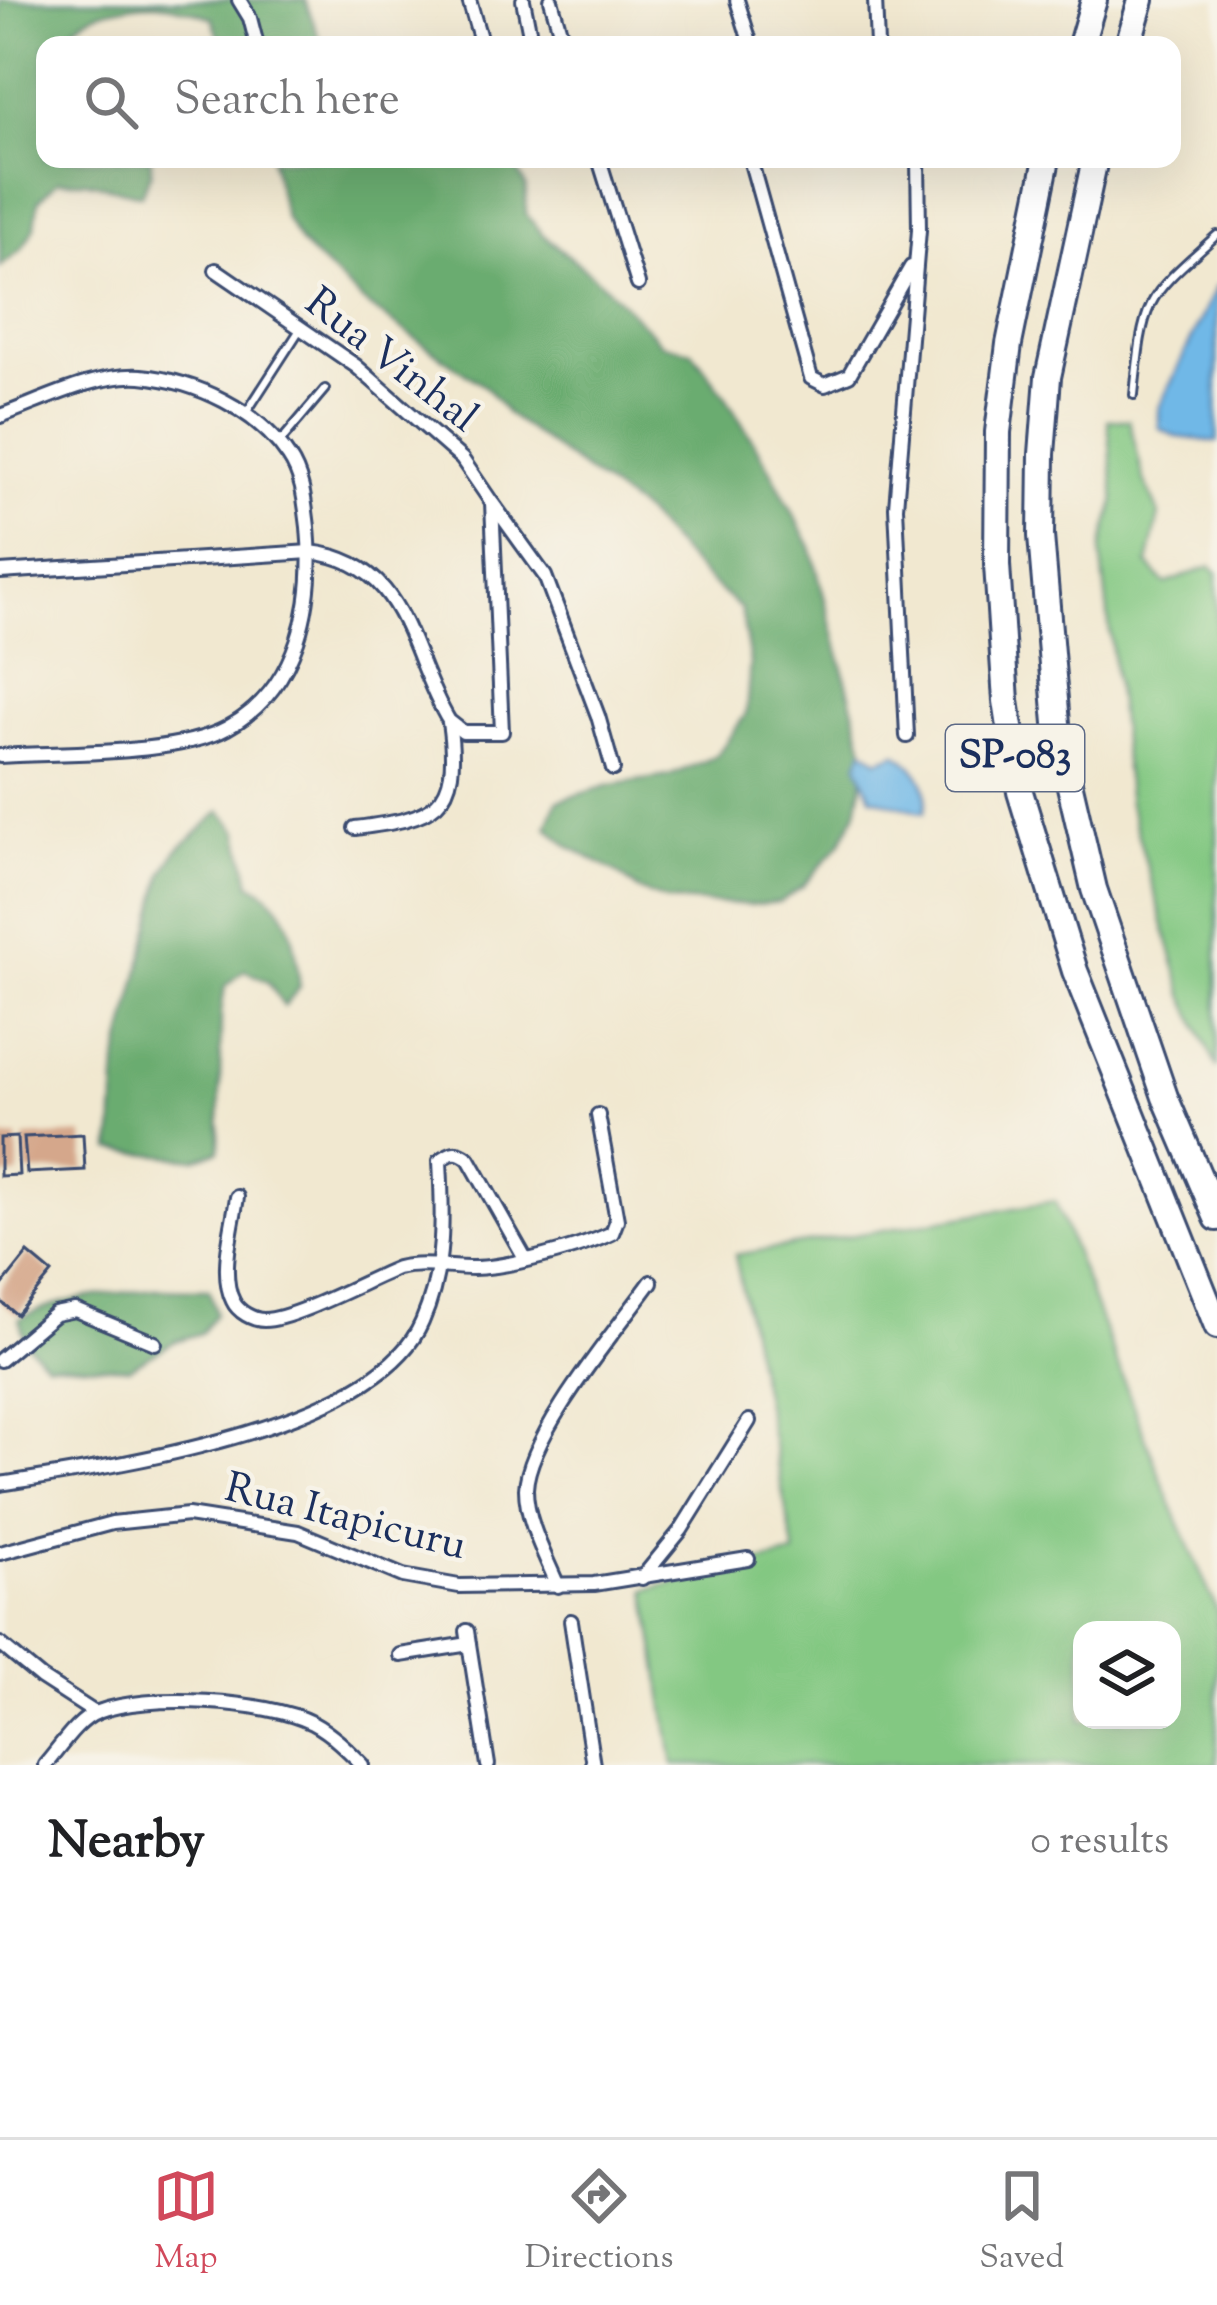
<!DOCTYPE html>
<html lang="en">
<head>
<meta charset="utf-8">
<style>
  body { margin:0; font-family:"Sorts Mill Goudy",serif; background:#f6f6f6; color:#202124 }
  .controls { position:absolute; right:36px; bottom:36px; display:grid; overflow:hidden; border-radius:24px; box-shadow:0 12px 48px #0002 }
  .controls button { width:108px; height:108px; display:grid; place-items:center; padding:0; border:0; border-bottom:3px solid #e0e0e0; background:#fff; color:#202124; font:60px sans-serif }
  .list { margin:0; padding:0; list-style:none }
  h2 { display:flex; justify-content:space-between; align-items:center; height:156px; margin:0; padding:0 48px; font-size:51px }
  h2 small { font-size:39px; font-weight:400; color:#757577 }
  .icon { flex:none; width:66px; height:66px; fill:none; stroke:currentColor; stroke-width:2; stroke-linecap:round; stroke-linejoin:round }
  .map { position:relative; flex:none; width:1217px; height:1765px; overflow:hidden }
  .search { position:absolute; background:#fff; box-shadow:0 12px 48px #0002; left:36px; right:36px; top:36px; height:132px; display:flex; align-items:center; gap:30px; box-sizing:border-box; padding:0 42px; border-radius:24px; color:#757577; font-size:45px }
  .sheet { height:372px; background:#fff }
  nav { display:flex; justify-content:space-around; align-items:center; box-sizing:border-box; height:168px; border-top:3px solid #e0e0e0; background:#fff; font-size:33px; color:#757577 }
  nav a { display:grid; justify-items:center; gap:6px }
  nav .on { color:#d1495b }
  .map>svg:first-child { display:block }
  .green { fill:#83c882; stroke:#4f7c70; stroke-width:3; fill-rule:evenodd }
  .forest { fill:#6aac70; stroke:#426e67; stroke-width:3 }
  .water { fill:#6fb8e7; stroke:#4574a2; stroke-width:3 }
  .building { fill:#d5a78b }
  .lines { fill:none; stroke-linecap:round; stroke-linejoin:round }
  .lane-casing { stroke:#3b4b6f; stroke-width:12 }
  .street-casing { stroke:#3b4b6f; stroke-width:18 }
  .highway-casing { stroke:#3b4b6f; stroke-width:30 }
  .lane { stroke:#fff; stroke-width:6 }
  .street { stroke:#fff; stroke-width:12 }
  .highway { stroke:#fff; stroke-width:24 }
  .labels { text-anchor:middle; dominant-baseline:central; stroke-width:9; stroke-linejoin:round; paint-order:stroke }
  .shield { fill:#f7f3e8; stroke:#5d6a87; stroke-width:3 }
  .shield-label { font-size:39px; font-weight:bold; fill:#1b2f5e }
  .street-label { font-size:42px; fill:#1b2f5e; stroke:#f7f3e8 }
</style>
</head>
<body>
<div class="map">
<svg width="1217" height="1765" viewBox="0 0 1217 1765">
  <rect width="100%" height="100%" fill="#f7f3e8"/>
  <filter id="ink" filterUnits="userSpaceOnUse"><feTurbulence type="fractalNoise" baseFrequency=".00833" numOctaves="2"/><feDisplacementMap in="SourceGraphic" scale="24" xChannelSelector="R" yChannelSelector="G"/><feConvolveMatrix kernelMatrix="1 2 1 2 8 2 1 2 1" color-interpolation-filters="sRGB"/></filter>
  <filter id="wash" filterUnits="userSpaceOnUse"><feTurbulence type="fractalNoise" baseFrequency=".004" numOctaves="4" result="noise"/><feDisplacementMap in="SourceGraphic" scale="48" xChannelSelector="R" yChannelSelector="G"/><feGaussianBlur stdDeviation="2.7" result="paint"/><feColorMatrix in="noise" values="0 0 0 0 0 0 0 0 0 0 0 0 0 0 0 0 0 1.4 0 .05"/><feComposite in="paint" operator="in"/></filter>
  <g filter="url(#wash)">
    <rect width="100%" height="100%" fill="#f1e8d0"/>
    <g class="green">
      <path d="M 1108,420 L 1129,420 L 1144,480 L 1159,514 L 1148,564 L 1165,584 L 1211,566 L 1217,573 L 1217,1068 L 1184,996 L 1129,804 L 1101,551 L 1115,500 Z"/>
      <path d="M 1055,1201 L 1165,1489 L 1217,1611 L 1217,1765 L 674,1765 L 646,1590 L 795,1554 L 735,1255 ZM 1172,1630 L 1172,1720 L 1082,1720 L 1082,1630 Z"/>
    </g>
    <g class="forest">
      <path d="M 0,0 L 305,0 L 322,45 L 222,45 L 212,18 C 167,1 143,0 98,13 C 81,20 70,28 64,45 L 45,45 L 45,159 L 151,159 L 151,172 L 141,195 L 85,181 L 58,181 L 38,201 L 35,227 L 21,250 L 0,267 Z"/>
      <path d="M 271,159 L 511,159 L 526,187 L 526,214 L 542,234 L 607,287 L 662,344 L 692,351 L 724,394 L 769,467 L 811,547 L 867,759 L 857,811 L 840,844 L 803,886 L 780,902 L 750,905 L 668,901 L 638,890 L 619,874 L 570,847 L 547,827 L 557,801 L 610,785 L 669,776 L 716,756 L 746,714 L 750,662 L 741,609 L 702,575 L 643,512 L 507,414 L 487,388 L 366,304 L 301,244 L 285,217 Z"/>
      <path d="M 221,811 L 239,832 L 250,883 C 295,907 294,941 300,987 L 284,1006 L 268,982 L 245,970 L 225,986 L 221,1013 L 219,1151 L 195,1159 L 112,1150 L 117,1063 L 163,874 L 176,851 Z"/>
      <path d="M 154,1289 L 209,1290 L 216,1314 L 201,1333 L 176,1341 L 129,1368 L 46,1363 L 26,1343 L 19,1319 C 68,1295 102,1296 154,1289 Z"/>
    </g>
    <g class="water">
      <path d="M 1217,285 L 1217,442 L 1177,437 L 1159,428 L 1159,408 Z"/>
      <path d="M 864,749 L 878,760 L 897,753 C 917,768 933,787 924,813 L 871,797 L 858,764 Z"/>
    </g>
    <g id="blocks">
      <g class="building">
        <path d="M 83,1134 L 85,1170 L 27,1173 L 24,1137 Z"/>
        <path d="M 17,1137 L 19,1175 L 0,1176 L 0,1138 Z"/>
        <path d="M 28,1253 L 52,1273 L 17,1315 L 0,1301 L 0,1288 Z"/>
      </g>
    </g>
  </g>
  <g filter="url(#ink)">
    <use href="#blocks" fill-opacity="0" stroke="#3b4b6f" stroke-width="3"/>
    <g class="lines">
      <defs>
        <g id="lane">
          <path d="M 1134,395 C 1144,297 1144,300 1217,235"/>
          <path d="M 246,413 L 299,331"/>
          <path d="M 281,441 L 325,389"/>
        </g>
        <g id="street">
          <path d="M 239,0 L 250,18 L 257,45"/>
          <path d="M 469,0 L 482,45"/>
          <path d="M 523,0 L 532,45"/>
          <path d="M 551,0 L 564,45"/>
          <path d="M 737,0 L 751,45"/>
          <path d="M 875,0 L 877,45"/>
          <path d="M 599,159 L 638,284"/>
          <path d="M 750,159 L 811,378 L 825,385 L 849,375 L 911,267"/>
          <path d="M 0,416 C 42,401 95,373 141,376 C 196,381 258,410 289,457 C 303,477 305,504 308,527 C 315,602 299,689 227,728 C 176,756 60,752 0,756"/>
          <path d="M 493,504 L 545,576 L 598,716 L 613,769"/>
          <path d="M 0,572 L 310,552 C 409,563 407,652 449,721 L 463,732 L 502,732 L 492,503 L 462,459 L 356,366 L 216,270"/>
          <path d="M 907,736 L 896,507 L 919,230 L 918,159"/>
          <path d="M 355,828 C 434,818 462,810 449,722"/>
          <path d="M 237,1197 C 233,1226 219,1274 233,1301 C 238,1312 253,1320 264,1320 C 293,1320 367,1280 397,1268 C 423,1262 447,1268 473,1268 C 507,1268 581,1248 612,1233 L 617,1220 L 598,1115"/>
          <path d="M 0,1360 L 55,1314 L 75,1310 L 155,1343"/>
          <path d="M 0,1484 C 106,1467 376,1430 422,1322 C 445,1269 443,1217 440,1161 C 452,1151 457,1150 469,1159 L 525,1258"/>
          <path d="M 0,1553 L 112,1523 L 188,1515 L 298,1532 L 403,1576 L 459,1586 L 594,1584 L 748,1559"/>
          <path d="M 642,1578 L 681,1530 L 749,1421"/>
          <path d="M 558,1586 C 546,1557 526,1521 526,1489 C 528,1434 618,1328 651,1282"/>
          <path d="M 571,1621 L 593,1765"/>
          <path d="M 467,1631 L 488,1765"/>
          <path d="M 0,1644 L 41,1678 L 95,1713"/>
          <path d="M 400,1655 L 469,1644"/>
          <path d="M 45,1765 C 60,1748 77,1720 98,1712 C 146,1693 266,1700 312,1723 C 331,1733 348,1750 363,1765"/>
        </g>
        <g id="highway">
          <path d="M 1081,45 L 1094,0"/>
          <path d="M 1128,45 L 1141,0"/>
          <path d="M 1047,159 L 1009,344 L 998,432 L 997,565 L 1006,701 L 1020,792 L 1075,971 L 1217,1326"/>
          <path d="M 1095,159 L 1048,377 L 1042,454 L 1041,536 L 1058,735 L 1094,889 L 1165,1097 L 1217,1218"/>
        </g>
      </defs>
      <use href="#lane" class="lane-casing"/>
      <use href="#street" class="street-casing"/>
      <use href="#highway" class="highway-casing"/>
      <use href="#lane" class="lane"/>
      <use href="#street" class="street"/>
      <use href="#highway" class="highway"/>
    </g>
  </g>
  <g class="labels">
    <rect class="shield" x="946" y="725" width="138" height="66" rx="9"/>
    <g class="shield-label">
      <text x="1015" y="758">SP-083</text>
    </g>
    <g class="street-label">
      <text transform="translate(390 362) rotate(38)">Rua Vinhal</text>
      <text transform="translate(345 1519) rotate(14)">Rua Itapicuru</text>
    </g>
  </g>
</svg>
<div class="controls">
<button><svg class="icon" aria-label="layers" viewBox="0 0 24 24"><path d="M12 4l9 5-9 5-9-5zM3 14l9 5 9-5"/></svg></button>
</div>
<div class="search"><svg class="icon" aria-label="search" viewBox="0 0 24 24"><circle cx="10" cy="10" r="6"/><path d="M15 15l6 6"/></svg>Search here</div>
</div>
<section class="sheet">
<h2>Nearby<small>0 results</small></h2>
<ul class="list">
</ul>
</section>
<nav>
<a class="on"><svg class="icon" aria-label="map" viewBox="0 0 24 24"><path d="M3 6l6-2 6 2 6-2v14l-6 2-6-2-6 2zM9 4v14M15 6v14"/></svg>Map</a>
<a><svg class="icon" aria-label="directions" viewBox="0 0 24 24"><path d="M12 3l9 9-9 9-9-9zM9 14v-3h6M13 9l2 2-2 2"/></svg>Directions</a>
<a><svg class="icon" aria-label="saved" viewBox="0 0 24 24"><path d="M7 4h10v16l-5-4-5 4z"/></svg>Saved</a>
</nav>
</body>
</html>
